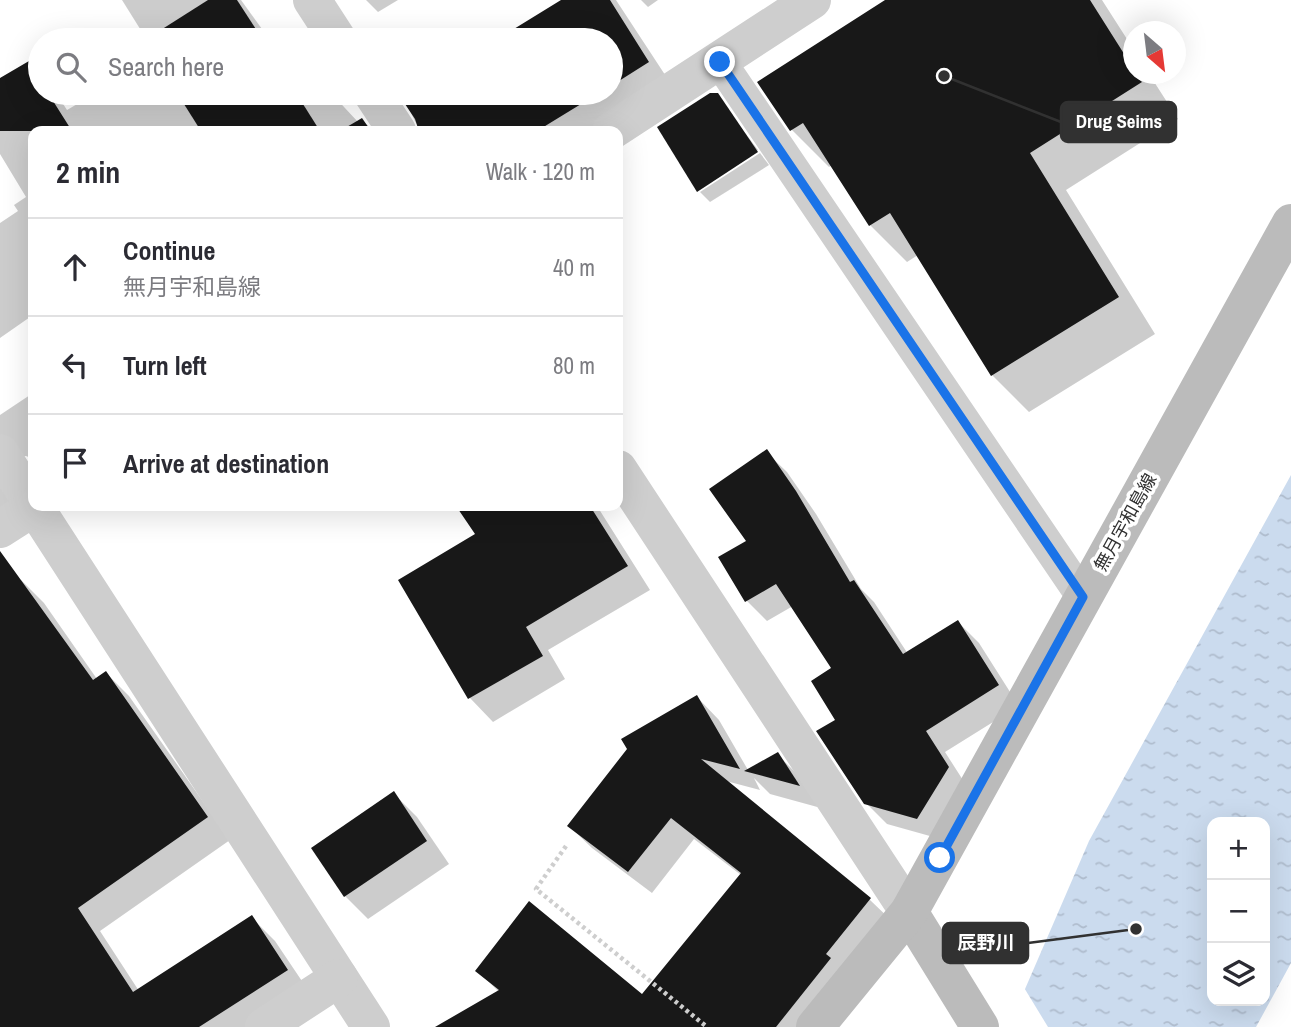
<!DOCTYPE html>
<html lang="en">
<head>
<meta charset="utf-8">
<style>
  body { margin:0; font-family:"Archivo Narrow","Noto Sans JP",sans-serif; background:#f7f7f7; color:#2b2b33 }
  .controls { position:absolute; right:21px; bottom:21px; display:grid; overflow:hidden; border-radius:14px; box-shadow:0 7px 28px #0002 }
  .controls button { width:63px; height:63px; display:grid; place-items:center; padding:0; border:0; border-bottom:2px solid #e1e1e2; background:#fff; color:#2b2b33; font:35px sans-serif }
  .compass { position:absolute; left:1123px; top:21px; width:63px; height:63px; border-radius:50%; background:#fff; box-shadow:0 7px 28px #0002; rotate:152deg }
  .stop { position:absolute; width:21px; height:21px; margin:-16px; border:5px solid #1a73e8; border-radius:50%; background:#fff }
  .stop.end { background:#1a73e8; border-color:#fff; box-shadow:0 2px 7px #0008 }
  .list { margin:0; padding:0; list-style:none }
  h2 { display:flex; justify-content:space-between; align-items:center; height:91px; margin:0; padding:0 28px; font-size:30px }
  h2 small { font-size:23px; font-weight:400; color:#7c7c81 }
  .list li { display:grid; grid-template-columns:46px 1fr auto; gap:21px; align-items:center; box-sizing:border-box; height:98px; padding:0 28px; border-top:2px solid #e1e1e2 }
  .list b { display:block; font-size:26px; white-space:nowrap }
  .list p { margin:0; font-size:23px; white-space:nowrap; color:#7c7c81 }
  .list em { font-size:23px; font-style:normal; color:#7c7c81 }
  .icon { flex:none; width:38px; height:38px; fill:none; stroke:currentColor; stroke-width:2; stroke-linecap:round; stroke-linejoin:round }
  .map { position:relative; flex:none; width:1291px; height:1027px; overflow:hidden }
  .search { position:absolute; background:#fff; box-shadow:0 7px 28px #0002; left:28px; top:28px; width:595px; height:77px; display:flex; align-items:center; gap:18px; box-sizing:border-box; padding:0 24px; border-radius:38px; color:#7c7c81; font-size:26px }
  .panel { position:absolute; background:#fff; box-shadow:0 7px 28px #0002; left:28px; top:126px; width:595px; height:385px; border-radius:14px }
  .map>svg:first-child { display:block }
  .water { fill:url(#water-ripples); fill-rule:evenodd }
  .pier { fill:#fff }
  .shadow { fill:#0003 }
  .building { fill:#181818 }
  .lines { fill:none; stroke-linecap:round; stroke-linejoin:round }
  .path { stroke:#cecece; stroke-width:4.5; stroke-dasharray:3.5 3.5; stroke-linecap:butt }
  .lane { stroke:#cecece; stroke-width:33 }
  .street { stroke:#cecece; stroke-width:38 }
  .secondary { stroke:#bbb; stroke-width:38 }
  .route { stroke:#1a73e8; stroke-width:9 }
  .labels { text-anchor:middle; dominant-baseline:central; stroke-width:7; stroke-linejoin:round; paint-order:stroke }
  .street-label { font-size:18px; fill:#313131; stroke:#fff }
  .leader { fill:none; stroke:#313131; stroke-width:2.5 }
  .callout-dot { fill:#313131; stroke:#fff; stroke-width:2.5 }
  .callout { fill:#313131; stroke:#313131; stroke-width:2.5 }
  .callout-label { font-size:19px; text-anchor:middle; font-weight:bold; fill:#fff }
</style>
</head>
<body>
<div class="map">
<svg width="1291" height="1027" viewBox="0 0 1291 1027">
  <defs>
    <pattern id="water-ripples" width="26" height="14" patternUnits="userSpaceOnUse" patternTransform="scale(1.75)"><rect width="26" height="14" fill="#cbdbee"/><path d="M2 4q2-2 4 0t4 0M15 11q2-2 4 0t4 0" fill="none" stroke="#afbccd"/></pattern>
  </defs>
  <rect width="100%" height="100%" fill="#fff"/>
  <path class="water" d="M 1291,475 L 1291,963 L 1256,1027 L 1001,1027 L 1022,996 L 1089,841 ZM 1212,822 L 1265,822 L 1265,1001 L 1212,1001 Z"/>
  <path class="pier" d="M 1023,986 L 1048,1027 L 998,1027 Z"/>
  <g class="shadow">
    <path d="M 122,0 L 241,0 L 270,40 L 147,40 Z"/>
    <path d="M 366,0 L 398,0 L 378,12 Z"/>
    <path d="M 564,0 L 616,0 L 673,87 L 602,131 L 420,131 L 402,95 L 406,93 L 611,93 L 611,40 L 490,40 L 506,30 L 510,34 Z"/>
    <path d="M 641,0 L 658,0 L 648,7 Z"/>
    <path d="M 888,0 L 1102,0 L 1134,50 L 1134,74 L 1149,74 L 1178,119 L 1066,190 L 1155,334 L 1029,412 L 992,375 L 918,255 L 907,262 L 870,225 L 832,165 L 829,167 L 792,130 L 759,82 Z"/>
    <path d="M 28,63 L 40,75 L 40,93 L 56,93 L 67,110 L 96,93 L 311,93 L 316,102 L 331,93 L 358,122 L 362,120 L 373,131 L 33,131 L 33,315 L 0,338 L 0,223 L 18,211 L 14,205 L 26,197 L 0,154 L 0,80 Z"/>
    <path d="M 724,105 L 758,150 L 699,188 Z"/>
    <path d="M 760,153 L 769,165 L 710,202 L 700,192 Z"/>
    <path d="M 618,239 L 623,250 L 618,253 Z"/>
    <path d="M 33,393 L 33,459 L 26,456 L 14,459 L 17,507 L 0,518 L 0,415 Z"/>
    <path d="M 766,452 L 787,472 L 816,514 L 861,589 L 874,602 L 908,654 L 958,622 L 979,643 L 1019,706 L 945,752 L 968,788 L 937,838 L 887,824 L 866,803 L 834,669 L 793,606 L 767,621 L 746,600 L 748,542 Z"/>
    <path d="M 459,506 L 597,506 L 650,590 L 548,650 L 565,679 L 493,722 L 470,698 L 400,580 L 477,535 Z"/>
    <path d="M 21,580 L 44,603 L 97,679 L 106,673 L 129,696 L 230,840 L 100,931 L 139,991 L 252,918 L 275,941 L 310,993 L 258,1027 L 0,1027 L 0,595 Z"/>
    <path d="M 697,697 L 719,720 L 748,770 L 777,754 L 801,778 L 821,808 L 770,794 L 754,778 L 760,790 L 726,781 L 870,900 L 893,922 L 817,1027 L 439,1027 L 499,992 L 477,970 L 642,997 L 741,875 L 694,839 L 652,893 L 592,848 L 569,826 Z"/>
    <path d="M 394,794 L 417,817 L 449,864 L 368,919 L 345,896 Z"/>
  </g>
  <g class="building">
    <path d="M 208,0 L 237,0 L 263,40 L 145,40 Z"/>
    <path d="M 561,0 L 610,0 L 649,62 L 611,86 L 611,40 L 487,40 L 507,28 L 509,32 Z"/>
    <path d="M 885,0 L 1090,0 L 1133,68 L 1133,74 L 1142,82 L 1030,153 L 1119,297 L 991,376 L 890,213 L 869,226 L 803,123 L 790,131 L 757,82 Z"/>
    <path d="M 29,61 L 40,79 L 40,93 L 48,93 L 72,131 L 0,131 L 0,78 Z"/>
    <path d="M 177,93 L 296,93 L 320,131 L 201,131 Z"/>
    <path d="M 402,93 L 599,93 L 537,131 L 419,131 L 415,119 L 399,95 Z"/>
    <path d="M 710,93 L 718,93 L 758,152 L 697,192 L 657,127 Z"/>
    <path d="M 362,118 L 371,131 L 340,131 Z"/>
    <path d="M 767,449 L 796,491 L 850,582 L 854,580 L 903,654 L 958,620 L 999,685 L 926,731 L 949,767 L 917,819 L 864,804 L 816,731 L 835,720 L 811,681 L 831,668 L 776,584 L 745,602 L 718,557 L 746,541 L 709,489 Z"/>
    <path d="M 456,506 L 590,506 L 628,566 L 526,627 L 543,656 L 468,699 L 398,580 L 475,534 Z"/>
    <path d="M 0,551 L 93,680 L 106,671 L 208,817 L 78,908 L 133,992 L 252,915 L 288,970 L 199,1027 L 0,1027 Z"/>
    <path d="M 697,695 L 740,769 L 701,759 L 871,898 L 826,954 L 831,958 L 776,1027 L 435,1027 L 499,990 L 475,971 L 529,901 L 642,994 L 741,873 L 671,818 L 628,872 L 567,826 L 627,749 L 621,739 Z"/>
    <path d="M 778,752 L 800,786 L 744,771 Z"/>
    <path d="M 394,791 L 427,841 L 344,897 L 311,848 Z"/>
  </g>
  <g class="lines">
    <path class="path" d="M 566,846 L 536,889 L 707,1027"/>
    <path class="lane" d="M 720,62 L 1083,597"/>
    <g class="street">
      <path d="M 312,0 L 338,40"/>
      <path d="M 372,93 L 397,131"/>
      <path d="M 611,131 L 812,0"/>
      <path d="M 0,453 L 33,504"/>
      <path d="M 618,469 L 909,912"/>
      <path d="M 34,506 L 371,1027"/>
      <path d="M 0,529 L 36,506"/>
      <path d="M 264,1027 L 339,978"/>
    </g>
    <g class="secondary">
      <path d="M 909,912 L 980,1027"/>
      <path d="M 815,1027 L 909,912 L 1291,223"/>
    </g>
  </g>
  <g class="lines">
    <path class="route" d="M 720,62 L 1083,597 L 940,858"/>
  </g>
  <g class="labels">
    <g class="street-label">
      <text transform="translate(1125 522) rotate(-61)">無月宇和島線</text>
    </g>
  </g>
  <path class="leader" d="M944 76L1061 122M1136 929L1028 943"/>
  <g class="callout-dot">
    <circle cx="944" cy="76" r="7"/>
    <circle cx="1136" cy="929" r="7"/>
  </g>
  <g class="callout">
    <rect x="1061" y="102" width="115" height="40" rx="7"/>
    <rect x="943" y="923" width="85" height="40" rx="7"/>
  </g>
  <g class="callout-label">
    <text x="1119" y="128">Drug Seims</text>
    <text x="986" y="949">辰野川</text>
  </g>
</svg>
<div class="controls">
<button>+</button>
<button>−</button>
<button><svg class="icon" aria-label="layers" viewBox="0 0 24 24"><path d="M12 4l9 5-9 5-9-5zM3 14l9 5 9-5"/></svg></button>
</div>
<svg class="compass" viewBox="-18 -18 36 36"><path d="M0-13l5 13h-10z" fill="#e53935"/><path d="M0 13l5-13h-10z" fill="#7c7c81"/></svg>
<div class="stop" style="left:940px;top:858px"></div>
<div class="stop end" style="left:720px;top:62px"></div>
<div class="search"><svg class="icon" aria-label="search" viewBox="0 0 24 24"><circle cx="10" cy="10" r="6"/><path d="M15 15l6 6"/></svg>Search here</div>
<section class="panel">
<h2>2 min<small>Walk · 120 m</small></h2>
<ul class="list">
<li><svg class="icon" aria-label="ahead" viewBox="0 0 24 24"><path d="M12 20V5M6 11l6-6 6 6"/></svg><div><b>Continue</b><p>無月宇和島線</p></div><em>40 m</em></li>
<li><svg class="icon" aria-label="left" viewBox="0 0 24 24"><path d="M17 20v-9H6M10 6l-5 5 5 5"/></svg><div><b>Turn left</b></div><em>80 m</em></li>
<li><svg class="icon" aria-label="arrive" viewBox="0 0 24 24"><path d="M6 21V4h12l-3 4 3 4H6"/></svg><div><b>Arrive at destination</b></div></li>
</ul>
</section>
</div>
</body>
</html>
